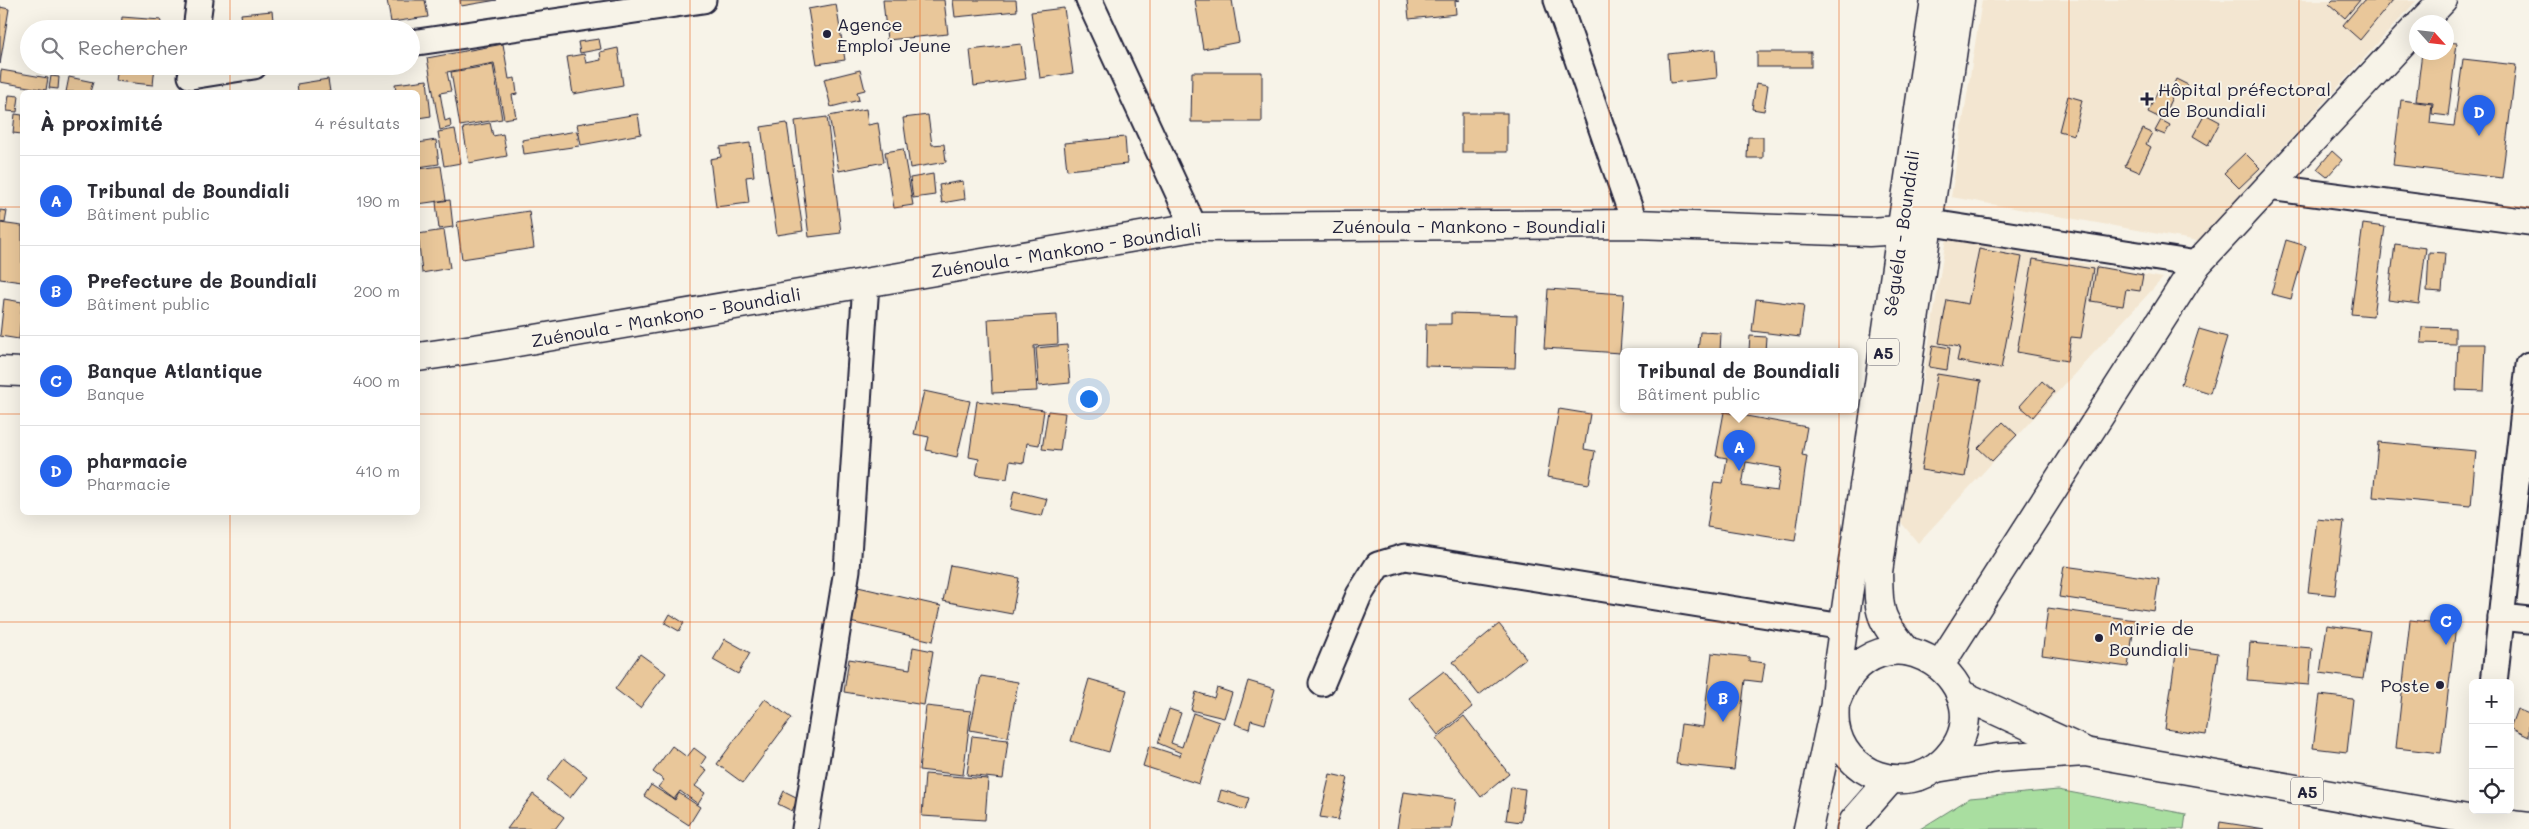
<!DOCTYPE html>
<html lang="fr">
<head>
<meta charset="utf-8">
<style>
  body { margin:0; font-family:Mali,sans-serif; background:#f7f7f7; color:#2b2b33 }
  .controls { position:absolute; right:15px; bottom:15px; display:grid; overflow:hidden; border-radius:8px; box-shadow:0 5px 20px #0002 }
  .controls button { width:45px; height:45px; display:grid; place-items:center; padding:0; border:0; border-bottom:1px solid #e1e1e2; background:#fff; color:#2b2b33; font:25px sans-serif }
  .compass { position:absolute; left:2409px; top:15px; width:45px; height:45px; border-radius:50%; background:#fff; box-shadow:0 5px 20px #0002; rotate:117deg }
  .you { position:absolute; left:1088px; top:398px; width:18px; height:18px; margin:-12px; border:4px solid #fff; border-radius:50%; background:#1a73e8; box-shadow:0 0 0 8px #1a73e833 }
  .badge { display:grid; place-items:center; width:32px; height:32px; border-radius:50%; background:#2563eb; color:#fff; font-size:16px; font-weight:700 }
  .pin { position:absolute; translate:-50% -41px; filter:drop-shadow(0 1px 2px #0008) }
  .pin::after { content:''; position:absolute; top:26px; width:18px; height:15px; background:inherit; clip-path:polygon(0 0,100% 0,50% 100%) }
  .popup { position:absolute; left:1620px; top:348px; width:238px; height:65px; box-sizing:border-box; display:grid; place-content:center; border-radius:8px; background:#fff; filter:drop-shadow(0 1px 4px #0005); font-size:16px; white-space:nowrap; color:#7c7c81 }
  .popup b { font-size:19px; color:#2b2b33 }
  .popup::after { content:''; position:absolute; left:50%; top:100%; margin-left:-10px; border:10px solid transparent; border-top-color:#fff }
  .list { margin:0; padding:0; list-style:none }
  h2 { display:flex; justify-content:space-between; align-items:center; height:65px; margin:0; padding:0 20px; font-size:21px }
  h2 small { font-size:16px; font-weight:400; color:#7c7c81 }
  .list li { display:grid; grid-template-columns:32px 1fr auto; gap:15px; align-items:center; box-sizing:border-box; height:90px; padding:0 20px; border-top:1px solid #e1e1e2 }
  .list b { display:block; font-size:19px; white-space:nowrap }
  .list p { margin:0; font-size:16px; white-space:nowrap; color:#7c7c81 }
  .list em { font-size:16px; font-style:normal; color:#7c7c81 }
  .icon { flex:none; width:28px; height:28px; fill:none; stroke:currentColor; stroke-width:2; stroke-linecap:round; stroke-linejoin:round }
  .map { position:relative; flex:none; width:2529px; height:829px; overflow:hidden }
  .search { position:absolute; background:#fff; box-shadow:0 5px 20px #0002; left:20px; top:20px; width:400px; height:55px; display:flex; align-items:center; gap:12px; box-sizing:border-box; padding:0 18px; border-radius:28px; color:#7c7c81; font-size:19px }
  .panel { position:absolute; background:#fff; box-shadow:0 5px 20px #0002; left:20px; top:90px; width:400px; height:425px; border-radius:8px }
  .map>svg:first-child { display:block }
  .built { fill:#f3e6d1 }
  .green { fill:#a9dea0; stroke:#66806e }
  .building { fill:#e9c79a; stroke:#22223b; fill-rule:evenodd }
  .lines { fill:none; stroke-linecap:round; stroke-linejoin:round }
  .street-casing { stroke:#22223b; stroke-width:29 }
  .secondary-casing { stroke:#22223b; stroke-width:31 }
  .primary-casing { stroke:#22223b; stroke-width:31 }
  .street { stroke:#f7f3e8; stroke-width:25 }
  .secondary { stroke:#f7f3e8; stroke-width:28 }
  .primary { stroke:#f7f3e8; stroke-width:28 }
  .grid { fill:none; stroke:#e8590c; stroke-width:1; stroke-opacity:0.55 }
  .poi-dot { fill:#22223b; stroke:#f7f3e8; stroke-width:2 }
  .labels { text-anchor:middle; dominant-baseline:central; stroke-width:4; stroke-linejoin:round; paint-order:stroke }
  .shield { fill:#f7f3e8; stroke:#62616f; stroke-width:1 }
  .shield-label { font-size:16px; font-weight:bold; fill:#22223b }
  .poi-label { font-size:18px; fill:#22223b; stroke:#f7f3e8; text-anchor:start }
  .street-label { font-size:18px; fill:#22223b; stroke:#f7f3e8 }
</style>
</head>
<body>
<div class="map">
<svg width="2529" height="829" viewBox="0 0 2529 829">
  <rect width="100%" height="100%" fill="#f7f3e8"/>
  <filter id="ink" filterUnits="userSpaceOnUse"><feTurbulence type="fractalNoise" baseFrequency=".02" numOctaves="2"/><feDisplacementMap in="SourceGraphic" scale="10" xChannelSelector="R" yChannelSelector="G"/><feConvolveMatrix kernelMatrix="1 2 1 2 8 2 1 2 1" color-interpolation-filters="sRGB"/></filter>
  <g filter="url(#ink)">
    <g class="built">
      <path d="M 1982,0 L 2417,0 L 2198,241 L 1951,197 Z"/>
      <path d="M 1946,238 L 2163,278 L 1918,543 L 1900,521 Z"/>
    </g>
    <path class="green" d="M 2058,790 L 2186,814 L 2184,829 L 1920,829 L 1970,798 Z"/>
    <g class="building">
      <path d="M 387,0 L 425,0 L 428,17 L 391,22 Z"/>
      <path d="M 460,0 L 497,0 L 461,6 Z"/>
      <path d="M 883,0 L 944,0 L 948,34 L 887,40 Z"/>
      <path d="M 953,0 L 1016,0 L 1017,11 L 955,17 Z"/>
      <path d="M 1195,0 L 1232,0 L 1239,42 L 1203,49 Z"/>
      <path d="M 1407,0 L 1460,0 L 1455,1 L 1456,14 L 1409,19 Z"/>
      <path d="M 2333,0 L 2360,0 L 2345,18 L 2329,4 Z"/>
      <path d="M 2364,0 L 2393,0 L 2360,40 L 2343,25 Z"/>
      <path d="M 836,4 L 845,60 L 817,64 L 808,9 Z"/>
      <path d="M 0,7 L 9,9 L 0,64 Z"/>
      <path d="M 1064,8 L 1073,73 L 1040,78 L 1031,12 Z"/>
      <path d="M 272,11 L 274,29 L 240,29 L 243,29 L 241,14 Z"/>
      <path d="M 122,17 L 161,20 L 160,29 L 121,29 Z"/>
      <path d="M 599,39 L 601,49 L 580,53 L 578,42 Z"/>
      <path d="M 2446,42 L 2457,43 L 2448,116 L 2432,114 L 2433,103 L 2416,101 L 2422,52 L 2446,52 Z"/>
      <path d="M 503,44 L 509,79 L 515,78 L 517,94 L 512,95 L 516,117 L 504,119 L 494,63 L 447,72 L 451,91 L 440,93 L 445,121 L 450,119 L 451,127 L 440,130 L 427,58 Z"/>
      <path d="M 1021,44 L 1026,79 L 974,86 L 970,50 Z"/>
      <path d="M 618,48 L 623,85 L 573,94 L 567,57 L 584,54 L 586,63 L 601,60 L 600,52 Z"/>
      <path d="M 1715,49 L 1717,78 L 1670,83 L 1668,54 Z"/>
      <rect x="1757" y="52" width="54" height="15"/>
      <path d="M 2463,59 L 2516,65 L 2502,178 L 2393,165 L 2401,100 L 2432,104 L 2430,123 L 2454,126 Z"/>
      <path d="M 493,65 L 502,119 L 460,126 L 451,72 Z"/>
      <path d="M 47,66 L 60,66 L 59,73 L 46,71 Z"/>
      <path d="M 117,66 L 155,66 L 153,85 L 115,81 Z"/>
      <path d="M 1,70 L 48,78 L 46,90 L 0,82 Z"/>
      <path d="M 860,70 L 865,90 L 857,92 L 859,100 L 831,107 L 824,79 Z"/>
      <path d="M 1192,72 L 1262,72 L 1262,122 L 1191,122 Z"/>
      <path d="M 51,76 L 59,77 L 58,89 L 49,88 Z"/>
      <path d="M 69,77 L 93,82 L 90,92 L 66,92 Z"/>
      <path d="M 328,79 L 330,92 L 298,92 L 297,84 Z"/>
      <path d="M 2176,79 L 2188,85 L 2183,95 L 2171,90 Z"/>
      <path d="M 427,80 L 431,116 L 418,118 L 418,92 L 396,92 L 395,84 Z"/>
      <path d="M 1756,83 L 1768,85 L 1764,111 L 1752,109 Z"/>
      <path d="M 2160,86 L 2174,93 L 2162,119 L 2148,112 Z"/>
      <path d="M 9,95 L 19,96 L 17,112 L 7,111 Z"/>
      <path d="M 2068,96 L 2082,100 L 2074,135 L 2059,131 Z"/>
      <path d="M 866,109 L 868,125 L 878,123 L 884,162 L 839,171 L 829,116 Z"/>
      <rect x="1462" y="113" width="45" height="39"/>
      <path d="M 15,114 L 22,115 L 22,134 L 13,133 Z"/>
      <path d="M 638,114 L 641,134 L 581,145 L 577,124 Z"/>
      <path d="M 2205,114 L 2220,122 L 2208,145 L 2193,136 Z"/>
      <path d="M 928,115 L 932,145 L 944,144 L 946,162 L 910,168 L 903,118 Z"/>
      <path d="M 827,117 L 841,233 L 809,237 L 795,121 Z"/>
      <path d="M 2161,120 L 2170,125 L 2165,135 L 2155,131 Z"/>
      <path d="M 490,123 L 493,136 L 503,134 L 507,156 L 469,163 L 463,128 Z"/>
      <path d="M 787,123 L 803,231 L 777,235 L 761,127 Z"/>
      <path d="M 455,129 L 461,163 L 444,166 L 438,132 Z"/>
      <path d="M 2143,129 L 2152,133 L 2146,144 L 2151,147 L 2139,172 L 2125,166 Z"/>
      <path d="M 577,131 L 579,146 L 524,154 L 522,140 Z"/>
      <path d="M 1125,137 L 1127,164 L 1067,170 L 1064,143 Z"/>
      <path d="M 1748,137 L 1763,137 L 1763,158 L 1747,158 Z"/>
      <path d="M 436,140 L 439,164 L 418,167 L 418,143 Z"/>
      <path d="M 750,143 L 754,176 L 746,177 L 749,203 L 716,207 L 710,159 L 721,157 L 720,147 Z"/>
      <path d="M 903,149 L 913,205 L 894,208 L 885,152 Z"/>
      <path d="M 2332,151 L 2342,160 L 2327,177 L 2317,169 Z"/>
      <path d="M 2245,153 L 2260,168 L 2239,188 L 2224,173 Z"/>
      <path d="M 441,166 L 446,200 L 418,204 L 418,169 Z"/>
      <path d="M 933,174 L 935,195 L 913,198 L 910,178 Z"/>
      <path d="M 963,181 L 965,199 L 942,203 L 939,185 Z"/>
      <path d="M 450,200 L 453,227 L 439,229 L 436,202 Z"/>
      <path d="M 0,210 L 7,211 L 5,223 L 0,222 Z"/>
      <path d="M 529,211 L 534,248 L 462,259 L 457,222 Z"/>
      <path d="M 0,223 L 22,226 L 22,282 L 0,279 Z"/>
      <path d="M 2363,224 L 2385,227 L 2373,316 L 2351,314 Z"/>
      <path d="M 444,230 L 450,268 L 422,273 L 418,234 Z"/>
      <path d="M 2286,240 L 2306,246 L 2291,299 L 2271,294 Z"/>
      <path d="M 2395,244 L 2426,248 L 2419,304 L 2388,300 Z"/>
      <path d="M 1979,249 L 2022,257 L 2001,369 L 1957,361 L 1960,347 L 1939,343 L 1947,300 L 1968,304 Z"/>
      <path d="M 2429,252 L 2445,253 L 2442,292 L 2427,291 Z"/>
      <path d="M 2033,259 L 2093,269 L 2081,338 L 2071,337 L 2067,361 L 2017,352 Z"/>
      <path d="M 2098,267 L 2143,275 L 2140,291 L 2126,289 L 2123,306 L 2091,301 L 2096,268 Z"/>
      <path d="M 1548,289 L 1624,294 L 1620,353 L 1544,348 Z"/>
      <path d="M 4,299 L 22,302 L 19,339 L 0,336 Z"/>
      <path d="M 1756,299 L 1804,305 L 1800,337 L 1752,331 Z"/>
      <path d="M 1451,313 L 1517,315 L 1515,368 L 1425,366 L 1426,324 L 1451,324 Z"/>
      <path d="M 1057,315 L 1058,344 L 1034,346 L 1037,391 L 992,393 L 988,319 Z"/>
      <path d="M 2422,327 L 2455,328 L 2455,344 L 2421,343 Z"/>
      <path d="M 2199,329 L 2227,337 L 2210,393 L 2181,384 Z"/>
      <path d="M 1700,332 L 1721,333 L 1720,352 L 1698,351 Z"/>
      <path d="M 1750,336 L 1766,337 L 1765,351 L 1749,350 Z"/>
      <path d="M 2458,344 L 2486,344 L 2484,391 L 2456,390 Z"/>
      <path d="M 1067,345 L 1070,383 L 1039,386 L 1036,348 Z"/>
      <path d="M 1933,345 L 1950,348 L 1947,370 L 1929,367 Z"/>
      <path d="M 1937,374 L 1981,381 L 1965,477 L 1921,470 Z"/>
      <path d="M 2042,381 L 2054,392 L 2033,417 L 2020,406 Z"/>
      <path d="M 924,391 L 970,401 L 957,457 L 926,450 L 929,437 L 914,434 Z"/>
      <path d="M 977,401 L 1044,410 L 1039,445 L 1027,443 L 1024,463 L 1010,461 L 1007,479 L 976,475 L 979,459 L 969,457 Z"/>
      <path d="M 1559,409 L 1590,414 L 1584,449 L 1595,451 L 1589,484 L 1547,477 Z"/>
      <path d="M 1048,411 L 1065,413 L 1060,451 L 1042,449 Z"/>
      <path d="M 1724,412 L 1807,427 L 1802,455 L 1807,456 L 1795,541 L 1707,527 L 1714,482 L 1723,483 L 1727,458 L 1716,456 ZM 1746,462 L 1781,468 L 1777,491 L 1742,486 Z"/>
      <path d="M 2003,422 L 2017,435 L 1992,461 L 1978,448 Z"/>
      <path d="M 2378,442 L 2476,451 L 2471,506 L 2373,497 Z"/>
      <path d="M 1014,491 L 1047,499 L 1042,516 L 1010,509 Z"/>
      <path d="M 2317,519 L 2344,522 L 2335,595 L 2308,592 Z"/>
      <path d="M 950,565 L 1019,578 L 1012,614 L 943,601 Z"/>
      <path d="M 2064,566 L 2159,579 L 2154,611 L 2059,597 Z"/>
      <path d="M 858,587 L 941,606 L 933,641 L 850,622 Z"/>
      <path d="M 2048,608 L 2135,620 L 2128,667 L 2042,655 Z"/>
      <path d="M 670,614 L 684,623 L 679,631 L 665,623 Z"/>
      <path d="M 2410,620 L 2456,625 L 2441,753 L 2396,748 Z"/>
      <path d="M 1499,624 L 1526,658 L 1479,695 L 1453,662 Z"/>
      <path d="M 2327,625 L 2370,631 L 2363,679 L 2320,673 Z"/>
      <path d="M 725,639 L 750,653 L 738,674 L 713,660 Z"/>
      <path d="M 2250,643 L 2312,648 L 2309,685 L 2247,680 Z"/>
      <path d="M 913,647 L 933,651 L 924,705 L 844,692 L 849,659 L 910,669 Z"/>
      <path d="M 2177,647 L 2218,653 L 2206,735 L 2165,729 Z"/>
      <path d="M 1712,653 L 1749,657 L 1749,661 L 1765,663 L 1762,682 L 1745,680 L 1734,770 L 1676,764 L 1681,724 L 1703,727 Z"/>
      <path d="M 640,654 L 666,673 L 640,708 L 615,689 Z"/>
      <path d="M 1444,671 L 1472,707 L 1438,735 L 1409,698 Z"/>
      <path d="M 981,676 L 1018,682 L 1008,737 L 970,730 Z"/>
      <path d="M 1089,679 L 1127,690 L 1109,752 L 1071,741 Z"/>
      <path d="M 1248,681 L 1275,689 L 1265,724 L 1251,720 L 1249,729 L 1235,724 Z"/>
      <path d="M 1217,688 L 1232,693 L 1224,718 L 1191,710 L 1196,692 L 1214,698 Z"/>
      <path d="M 2320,695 L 2353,699 L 2347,752 L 2313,748 Z"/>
      <path d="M 765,699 L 791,718 L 743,783 L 717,764 Z"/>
      <path d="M 926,706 L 971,711 L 963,775 L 919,770 Z"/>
      <path d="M 1169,709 L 1181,713 L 1171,743 L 1182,747 L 1193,713 L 1219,722 L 1199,784 L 1143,766 L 1149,746 L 1180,756 L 1181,753 L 1158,743 Z"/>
      <path d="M 2517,709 L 2529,714 L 2529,737 L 2510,728 Z"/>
      <path d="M 1464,716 L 1509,774 L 1481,797 L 1436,739 Z"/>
      <path d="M 972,736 L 1008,740 L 1003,779 L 967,775 Z"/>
      <path d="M 672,746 L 687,757 L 694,748 L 706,757 L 700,766 L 707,771 L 695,786 L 705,793 L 698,804 L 680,791 L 674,799 L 658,787 L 664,780 L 653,772 Z"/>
      <path d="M 564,758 L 587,776 L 570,798 L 547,780 Z"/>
      <path d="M 925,774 L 988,779 L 985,820 L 922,816 Z"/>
      <path d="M 1330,774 L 1348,778 L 1338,820 L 1320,817 Z"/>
      <path d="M 651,785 L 675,800 L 679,793 L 700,807 L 689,825 L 644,796 Z"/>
      <path d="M 1511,787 L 1525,789 L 1521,822 L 1506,820 Z"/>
      <path d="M 1221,790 L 1249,798 L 1245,810 L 1218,801 Z"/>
      <path d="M 784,791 L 798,798 L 792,811 L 778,804 Z"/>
      <path d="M 1403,792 L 1456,799 L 1451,829 L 1397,829 Z"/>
      <path d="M 533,794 L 564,817 L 555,829 L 507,829 Z"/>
      <path d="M 2220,822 L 2265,829 L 2219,829 Z"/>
    </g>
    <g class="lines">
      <defs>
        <g id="street">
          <path d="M 1089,0 L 1194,227"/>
          <path d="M 1557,0 L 1635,224"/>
          <path d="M 196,29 L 200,0"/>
          <path d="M 411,43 L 703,0"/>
          <path d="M 191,76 L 254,66"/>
          <path d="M 2268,187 L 2529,222"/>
          <path d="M 1908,229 L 1938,224 L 2197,264"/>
          <path d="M 2501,617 L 2529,620"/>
          <path d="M 1322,683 L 1359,595 L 1378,565 L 1405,557 L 1843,627"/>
          <path d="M 2494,683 L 2529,365"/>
          <path d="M 805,829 L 847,570 L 866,283"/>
        </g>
        <g id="secondary">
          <path d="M 2422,22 L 2443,0"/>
          <path d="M 418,357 L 494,346 L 1194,227 L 1635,224 L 1869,232 L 1901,230"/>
          <path d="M 0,371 L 22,372"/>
          <path d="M 1940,665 L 2197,264 L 2416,28"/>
        </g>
        <g id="primary">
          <path d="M 1907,651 C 1879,618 1879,615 1878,572 L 1960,0"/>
          <path d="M 1960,694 L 2082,750"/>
          <path d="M 1936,768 L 1997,758 L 2085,752 L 2479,821 L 2529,827"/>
          <path d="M 1808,829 L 1835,704 C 1876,586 2019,690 1943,762 C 1906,797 1842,776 1835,724 C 1833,705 1837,683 1838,664 L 1935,0"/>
          <path d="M 1851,829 L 1854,821 L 1890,780"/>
        </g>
      </defs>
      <use href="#street" class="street-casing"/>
      <use href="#secondary" class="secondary-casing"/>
      <use href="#primary" class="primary-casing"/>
      <use href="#street" class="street"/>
      <use href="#secondary" class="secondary"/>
      <use href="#primary" class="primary"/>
    </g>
  </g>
  <path class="grid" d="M 230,0 L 230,29M 460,0 L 460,829M 690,0 L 690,829M 920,0 L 920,829M 1150,0 L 1150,829M 1379,0 L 1379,829M 1609,0 L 1609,829M 1839,0 L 1839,829M 2069,0 L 2069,829M 2299,0 L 2299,829M 230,66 L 230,92M 0,207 L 22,207M 418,207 L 2529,207M 0,414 L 22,414M 418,414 L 2529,414M 230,512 L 230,829M 0,622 L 2529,622"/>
  <g class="poi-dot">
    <circle cx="827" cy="34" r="5"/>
    <path d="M2144.5 91.5h5v5h5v5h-5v5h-5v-5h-5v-5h5z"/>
    <circle cx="2099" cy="638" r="5"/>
    <circle cx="2440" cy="685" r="5"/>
  </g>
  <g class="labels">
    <g class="shield">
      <rect x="1867" y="338.5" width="32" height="27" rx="4"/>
      <rect x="2291" y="777.5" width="32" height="27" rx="4"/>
    </g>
    <g class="shield-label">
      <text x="1883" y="352">A5</text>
      <text x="2307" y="791">A5</text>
    </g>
    <g class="poi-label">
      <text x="837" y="24">Agence<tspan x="837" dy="21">Emploi Jeune</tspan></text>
      <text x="2158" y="89">Hôpital préfectoral<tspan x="2158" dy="21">de Boundiali</tspan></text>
      <text x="2109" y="628">Mairie de<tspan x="2109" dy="21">Boundiali</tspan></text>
      <text x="2430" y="685" text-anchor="end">Poste</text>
    </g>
    <g class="street-label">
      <text x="1469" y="226">Zuénoula - Mankono - Boundiali</text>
      <text transform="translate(1901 233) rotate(-82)">Séguéla - Boundiali</text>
      <text transform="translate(1066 250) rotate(-9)">Zuénoula - Mankono - Boundiali</text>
      <text transform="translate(666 317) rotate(-10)">Zuénoula - Mankono - Boundiali</text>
    </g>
  </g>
</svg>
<div class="controls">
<button>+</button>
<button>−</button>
<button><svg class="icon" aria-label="locate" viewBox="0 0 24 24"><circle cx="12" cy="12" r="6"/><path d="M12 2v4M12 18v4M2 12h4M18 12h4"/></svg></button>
</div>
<svg class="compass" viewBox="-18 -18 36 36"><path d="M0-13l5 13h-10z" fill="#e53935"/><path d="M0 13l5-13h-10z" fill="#7c7c81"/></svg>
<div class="you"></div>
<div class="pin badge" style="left:1739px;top:471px">A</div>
<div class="popup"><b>Tribunal de Boundiali</b>Bâtiment public</div>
<div class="pin badge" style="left:1723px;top:722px">B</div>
<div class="pin badge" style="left:2446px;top:645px">C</div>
<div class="pin badge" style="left:2479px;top:136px">D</div>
<div class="search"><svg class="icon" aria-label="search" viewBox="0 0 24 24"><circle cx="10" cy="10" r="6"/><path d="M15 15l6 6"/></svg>Rechercher</div>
<section class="panel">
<h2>À proximité<small>4 résultats</small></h2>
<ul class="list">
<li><span class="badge">A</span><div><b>Tribunal de Boundiali</b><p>Bâtiment public</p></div><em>190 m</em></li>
<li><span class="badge">B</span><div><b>Prefecture de Boundiali</b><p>Bâtiment public</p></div><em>200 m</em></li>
<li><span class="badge">C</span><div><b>Banque Atlantique</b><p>Banque</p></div><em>400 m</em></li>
<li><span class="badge">D</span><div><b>pharmacie</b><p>Pharmacie</p></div><em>410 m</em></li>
</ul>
</section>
</div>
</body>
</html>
